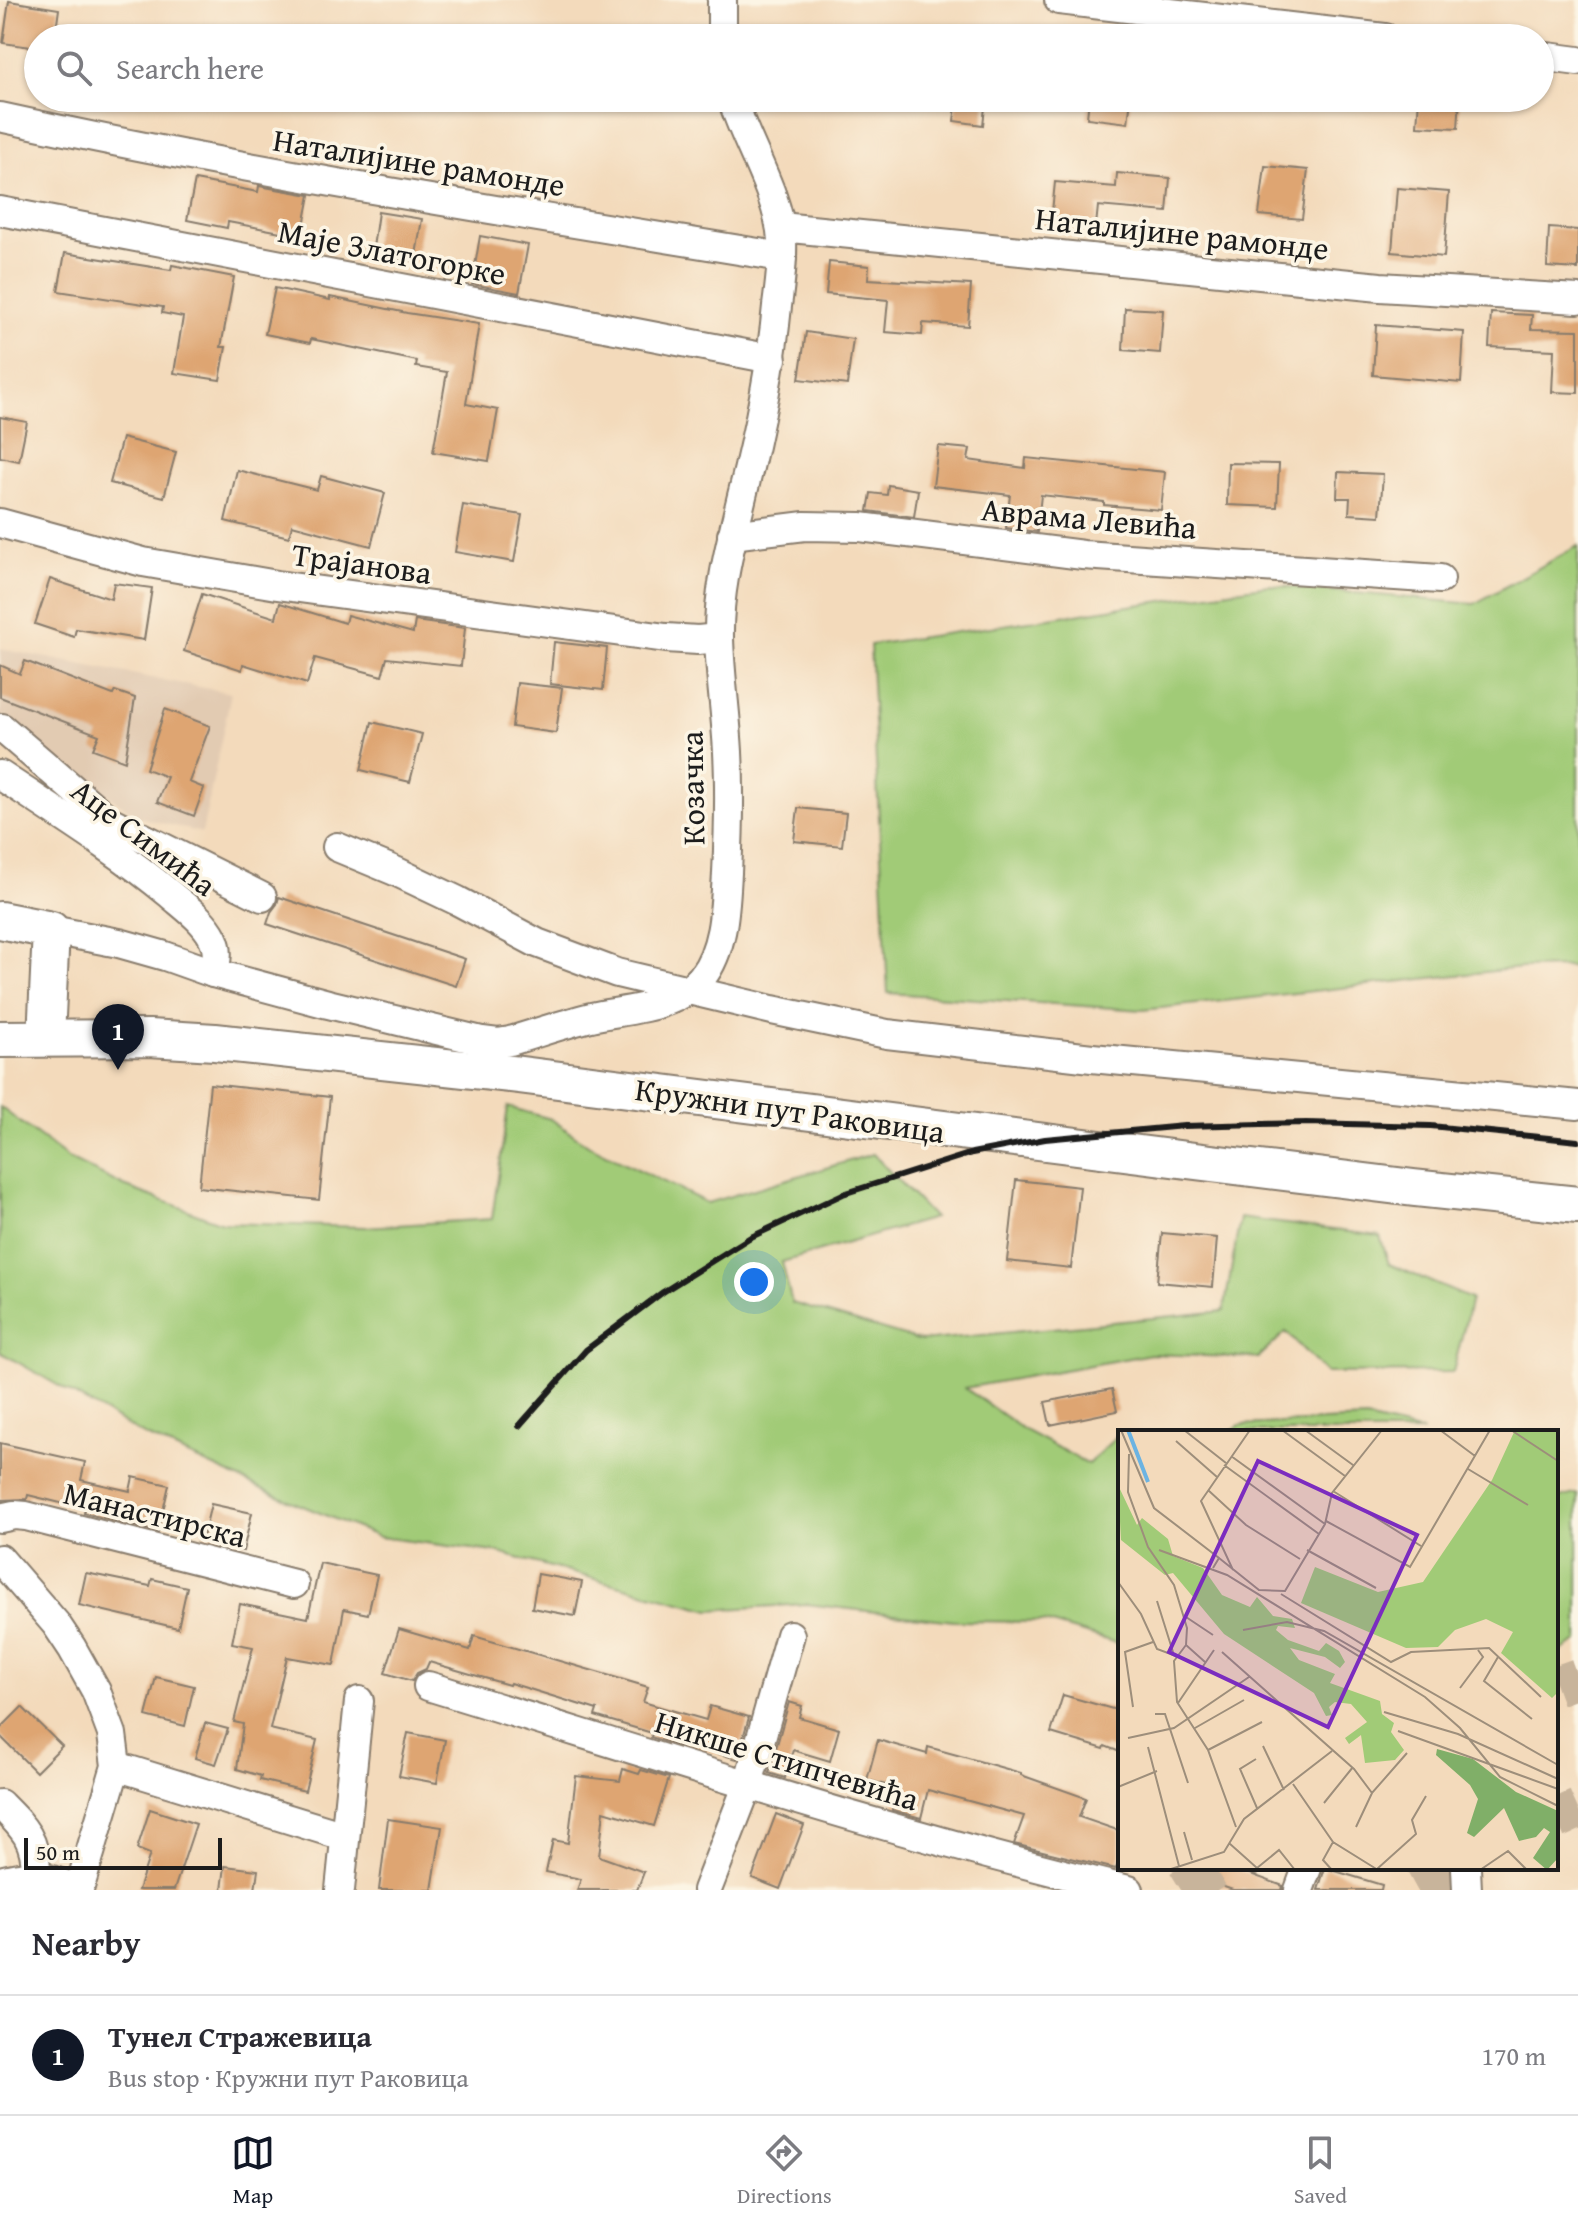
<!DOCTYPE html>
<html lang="en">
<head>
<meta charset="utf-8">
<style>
  body { margin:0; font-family:"Gentium Book Plus",serif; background:#f7f7f7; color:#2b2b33 }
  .scale { position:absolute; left:24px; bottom:20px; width:198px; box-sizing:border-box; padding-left:8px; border:4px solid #1c1c1c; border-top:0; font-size:22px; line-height:28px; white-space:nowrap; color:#1c1c1c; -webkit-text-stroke:6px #fcf5e5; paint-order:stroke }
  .you { position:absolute; left:754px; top:1282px; width:28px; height:28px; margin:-20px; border:6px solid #fff; border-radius:50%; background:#1a73e8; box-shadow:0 0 0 12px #1a73e833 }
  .badge { display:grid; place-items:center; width:52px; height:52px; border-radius:50%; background:#111827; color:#fff; font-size:26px; font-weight:700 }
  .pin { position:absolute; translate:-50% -66px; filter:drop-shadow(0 2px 4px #0008) }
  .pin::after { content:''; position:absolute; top:42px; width:28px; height:24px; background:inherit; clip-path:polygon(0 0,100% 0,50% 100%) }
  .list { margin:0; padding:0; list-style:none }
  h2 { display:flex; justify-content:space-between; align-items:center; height:104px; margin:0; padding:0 32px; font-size:34px }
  h2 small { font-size:26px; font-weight:400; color:#7c7c81 }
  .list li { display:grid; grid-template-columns:52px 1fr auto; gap:24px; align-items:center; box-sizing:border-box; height:120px; padding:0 32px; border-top:2px solid #e1e1e2 }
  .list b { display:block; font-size:30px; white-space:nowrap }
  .list p { margin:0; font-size:26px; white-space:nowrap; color:#7c7c81 }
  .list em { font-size:26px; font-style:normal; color:#7c7c81 }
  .icon { flex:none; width:44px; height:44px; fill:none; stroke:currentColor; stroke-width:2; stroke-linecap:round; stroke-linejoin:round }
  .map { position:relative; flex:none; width:1578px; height:1890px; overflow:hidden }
  .search { position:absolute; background:#fff; box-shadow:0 2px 6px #0004; left:24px; right:24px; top:24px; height:88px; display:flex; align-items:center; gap:20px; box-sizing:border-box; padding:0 28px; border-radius:44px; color:#7c7c81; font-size:30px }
  .sheet { height:224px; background:#fff }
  nav { display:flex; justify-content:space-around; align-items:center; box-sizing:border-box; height:112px; border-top:2px solid #e1e1e2; background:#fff; font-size:22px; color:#7c7c81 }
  nav a { display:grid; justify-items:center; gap:4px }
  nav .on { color:#111827 }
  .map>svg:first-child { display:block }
  .built { fill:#e2cbb2 }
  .green { fill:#a1cb77; stroke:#5e744a; stroke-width:2 }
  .building { fill:#dea572 }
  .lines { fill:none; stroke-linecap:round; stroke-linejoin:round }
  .highway-tunnel { stroke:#c8b49b; stroke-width:40; stroke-dasharray:40 20; stroke-linecap:butt }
  .minor-casing { stroke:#887b6c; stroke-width:32 }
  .major-casing { stroke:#887b6c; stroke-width:40 }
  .minor { stroke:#fff; stroke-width:28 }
  .major { stroke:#fff; stroke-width:36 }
  .rail { stroke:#1c1c1c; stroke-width:6 }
  .labels { text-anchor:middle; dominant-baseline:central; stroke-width:7; stroke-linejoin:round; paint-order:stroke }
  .street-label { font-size:32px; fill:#1c1c1c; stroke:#fcf5e5 }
  .inset-river { fill:none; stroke:#6bb3e2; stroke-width:4 }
  .inset-road { fill:none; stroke:#9d8e7b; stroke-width:2 }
  .view { fill:#7b2cbf; fill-opacity:0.15; stroke:#7b2cbf; stroke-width:4 }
  .inset-edge { fill:none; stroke:#1c1c1c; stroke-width:4 }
</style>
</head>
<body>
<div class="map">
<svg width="1578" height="1890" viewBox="0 0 1578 1890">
  <rect width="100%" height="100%" fill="#fcf5e5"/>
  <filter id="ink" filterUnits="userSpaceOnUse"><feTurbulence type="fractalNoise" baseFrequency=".0125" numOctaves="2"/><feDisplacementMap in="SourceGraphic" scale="16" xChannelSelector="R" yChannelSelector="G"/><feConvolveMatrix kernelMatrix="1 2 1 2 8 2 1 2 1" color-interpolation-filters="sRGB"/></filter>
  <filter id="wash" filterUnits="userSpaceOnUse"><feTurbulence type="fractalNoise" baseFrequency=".006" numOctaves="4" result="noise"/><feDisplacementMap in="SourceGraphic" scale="32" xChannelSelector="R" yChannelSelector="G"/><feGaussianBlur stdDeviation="1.8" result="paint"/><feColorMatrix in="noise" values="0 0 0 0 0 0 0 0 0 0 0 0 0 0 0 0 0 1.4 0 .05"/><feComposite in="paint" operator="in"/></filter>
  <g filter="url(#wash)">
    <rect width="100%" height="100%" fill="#f3dabb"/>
    <path class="built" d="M 0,649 L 231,693 L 202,833 L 138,817 L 33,740 L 23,766 L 0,745 Z"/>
    <g class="green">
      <path d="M 1578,546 L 1578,967 L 1521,968 L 1143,1010 L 888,993 L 870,645 L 1269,585 L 1474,604 Z"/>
      <path d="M 0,1107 L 69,1159 L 124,1186 L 222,1223 L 364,1227 L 492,1219 L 508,1107 L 551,1119 L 588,1145 L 707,1203 L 873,1154 L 934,1218 L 782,1262 L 792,1303 L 921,1341 L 1224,1311 L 1240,1218 L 1380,1236 L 1389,1264 L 1471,1299 L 1453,1372 L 1326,1373 L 1286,1332 L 1258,1358 L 1151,1354 L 965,1388 L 1024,1430 L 1088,1464 L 1120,1433 L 1120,1644 L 1045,1622 L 954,1621 L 806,1604 L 710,1610 L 495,1552 L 379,1537 L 271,1493 L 144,1435 L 0,1352 Z"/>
      <path d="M 1366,1419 L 1423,1432 L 1229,1432 L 1240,1425 Z"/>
      <path d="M 1575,1494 L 1578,1495 L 1578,1641 L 1556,1654 L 1556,1499 Z"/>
    </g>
    <g id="blocks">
      <g class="building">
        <path d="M 9,1 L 59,9 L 55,38 L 38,38 L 38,48 L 3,43 Z"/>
        <path d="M 957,98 L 986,98 L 983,125 L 954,121 Z"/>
        <path d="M 1089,98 L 1131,98 L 1128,123 L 1087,118 Z"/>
        <path d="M 1419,98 L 1460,98 L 1458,128 L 1417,126 Z"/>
        <path d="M 1265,166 L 1308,170 L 1302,219 L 1259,215 Z"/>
        <path d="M 1117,173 L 1170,178 L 1167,212 L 1098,206 L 1096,226 L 1051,222 L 1055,182 L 1116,187 Z"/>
        <path d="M 195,180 L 258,192 L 259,186 L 310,195 L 302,236 L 228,222 L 227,228 L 187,220 Z"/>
        <path d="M 1397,188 L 1449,192 L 1444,257 L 1392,252 Z"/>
        <path d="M 378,212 L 422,219 L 415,261 L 372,255 Z"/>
        <path d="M 1549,228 L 1578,230 L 1578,269 L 1547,267 Z"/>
        <path d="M 480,236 L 528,245 L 519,293 L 472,284 Z"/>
        <path d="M 65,253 L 171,270 L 172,265 L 234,277 L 221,347 L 226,347 L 220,380 L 174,373 L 183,317 L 162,313 L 163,307 L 58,291 Z"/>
        <path d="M 829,262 L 869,266 L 868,279 L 971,285 L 968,326 L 923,323 L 922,335 L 885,332 L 888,300 L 826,294 Z"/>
        <path d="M 275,288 L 330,300 L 330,297 L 407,313 L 479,324 L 466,404 L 498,410 L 489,461 L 433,452 L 447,372 L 416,367 L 417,361 L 311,339 L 310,343 L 265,334 Z"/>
        <path d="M 1125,308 L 1163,310 L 1160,353 L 1123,350 Z"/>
        <path d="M 1491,313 L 1532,315 L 1531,329 L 1578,330 L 1578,393 L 1552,392 L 1554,350 L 1489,347 Z"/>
        <path d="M 1376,325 L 1464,332 L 1461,383 L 1373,375 Z"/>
        <path d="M 806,332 L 853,339 L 847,385 L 799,379 Z"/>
        <path d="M 0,417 L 27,422 L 19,461 L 0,457 Z"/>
        <path d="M 122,438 L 176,452 L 164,497 L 110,483 Z"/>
        <path d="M 938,446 L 970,449 L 968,460 L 1025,468 L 1026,458 L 1165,472 L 1161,510 L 1104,505 L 1104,502 L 1041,495 L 1037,532 L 1006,528 L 1010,495 L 933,486 Z"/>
        <path d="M 1228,463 L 1279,464 L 1277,507 L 1227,505 Z"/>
        <path d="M 237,470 L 317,490 L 321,476 L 385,493 L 371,546 L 292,525 L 289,537 L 225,521 Z"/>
        <path d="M 1338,472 L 1383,474 L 1380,516 L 1349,514 L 1350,498 L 1337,498 Z"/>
        <path d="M 888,485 L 918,490 L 914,517 L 868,511 L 871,493 L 887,495 Z"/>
        <path d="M 463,505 L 522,515 L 514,562 L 455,552 Z"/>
        <path d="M 50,579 L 111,599 L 114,583 L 152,588 L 144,640 L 76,629 L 74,637 L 35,624 Z"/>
        <path d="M 202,594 L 276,618 L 280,603 L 345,623 L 347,615 L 413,633 L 415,621 L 465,628 L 461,666 L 387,658 L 382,676 L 315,658 L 307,684 L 243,664 L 242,670 L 184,651 Z"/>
        <path d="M 554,642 L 607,648 L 603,690 L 550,684 Z"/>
        <path d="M 25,661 L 113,695 L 115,691 L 135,698 L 125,761 L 93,749 L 99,735 L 0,697 L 0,665 L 20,674 Z"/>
        <path d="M 517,683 L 562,688 L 556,733 L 512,727 Z"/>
        <path d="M 165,709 L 210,726 L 189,782 L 204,788 L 194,816 L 157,802 L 167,777 L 146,769 Z"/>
        <path d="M 372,722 L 422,734 L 410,782 L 361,770 Z"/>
        <path d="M 798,808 L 846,813 L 842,846 L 794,841 Z"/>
        <path d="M 279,897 L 465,959 L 456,986 L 267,924 L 271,912 L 277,904 Z"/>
        <path d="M 210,1084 L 330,1097 L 319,1200 L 199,1187 Z"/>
        <path d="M 1016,1180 L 1080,1187 L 1071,1268 L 1007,1261 Z"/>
        <path d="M 1162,1233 L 1217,1238 L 1213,1287 L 1157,1282 Z"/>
        <path d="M 1112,1389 L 1117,1411 L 1050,1425 L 1045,1402 Z"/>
        <path d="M 0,1443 L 85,1462 L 81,1480 L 130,1491 L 133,1477 L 169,1485 L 158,1532 L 84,1513 L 85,1509 L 28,1495 L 27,1499 L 0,1500 Z"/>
        <path d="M 211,1504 L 252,1513 L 243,1551 L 202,1541 Z"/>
        <path d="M 320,1563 L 377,1575 L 368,1614 L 344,1609 L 334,1665 L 287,1657 L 270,1729 L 317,1740 L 305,1791 L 260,1780 L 261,1776 L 237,1769 L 243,1724 L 234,1722 L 253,1647 L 232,1643 L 240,1604 L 308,1618 Z"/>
        <path d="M 86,1573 L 150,1586 L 152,1579 L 187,1587 L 178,1628 L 79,1605 Z"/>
        <path d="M 538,1574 L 582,1582 L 575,1616 L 532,1608 Z"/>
        <path d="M 399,1629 L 470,1650 L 474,1636 L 648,1687 L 643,1702 L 706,1720 L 710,1706 L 749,1717 L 737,1759 L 682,1743 L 681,1747 L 651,1737 L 652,1733 L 595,1716 L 597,1710 L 510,1683 L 509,1685 L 429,1662 L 426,1669 L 417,1673 L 412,1681 L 385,1673 Z"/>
        <path d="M 156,1677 L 194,1686 L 185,1726 L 146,1716 Z"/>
        <path d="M 1063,1695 L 1120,1711 L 1120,1752 L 1105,1746 L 1104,1749 L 1051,1733 Z"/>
        <path d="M 789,1702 L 802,1706 L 799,1717 L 839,1729 L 830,1761 L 793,1750 L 785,1778 L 769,1773 Z"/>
        <path d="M 22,1707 L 62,1746 L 36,1772 L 0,1736 L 0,1729 Z"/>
        <path d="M 205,1723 L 228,1729 L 216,1764 L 195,1758 Z"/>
        <path d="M 408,1733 L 445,1740 L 437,1783 L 399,1776 Z"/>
        <path d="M 878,1740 L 927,1754 L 928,1747 L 968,1758 L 1021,1773 L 1021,1775 L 1086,1798 L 1079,1817 L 1120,1831 L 1120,1856 L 1116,1869 L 1014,1844 L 1024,1816 L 928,1790 L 921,1818 L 892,1810 L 897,1788 L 867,1780 Z"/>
        <path d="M 623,1769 L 639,1774 L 641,1770 L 669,1778 L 654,1826 L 604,1811 L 599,1856 L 644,1872 L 637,1890 L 577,1890 L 581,1879 L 546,1872 L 553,1840 L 568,1843 L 576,1776 L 620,1781 Z"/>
        <path d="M 150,1809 L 196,1824 L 174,1890 L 138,1890 L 150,1854 L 137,1849 Z"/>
        <path d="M 776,1814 L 804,1825 L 780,1889 L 752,1878 Z"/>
        <path d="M 388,1819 L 442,1827 L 432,1890 L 379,1890 Z"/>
        <path d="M 225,1866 L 258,1870 L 255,1890 L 222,1890 Z"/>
        <path d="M 1180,1868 L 1234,1868 L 1283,1886 L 1282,1890 L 1233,1890 L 1179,1872 Z"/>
        <path d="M 1325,1868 L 1382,1885 L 1381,1890 L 1318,1890 Z"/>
      </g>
    </g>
  </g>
  <g filter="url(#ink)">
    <use href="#blocks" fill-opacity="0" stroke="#887b6c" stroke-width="2"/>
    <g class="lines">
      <g class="highway-tunnel">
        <path d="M 1556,1686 L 1578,1678"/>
        <path d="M 1556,1819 L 1578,1809"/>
        <path d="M 1181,1890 L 1216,1868"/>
        <path d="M 1417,1890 L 1457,1868"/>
      </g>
      <defs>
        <g id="minor">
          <path d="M 722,0 L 722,38"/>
          <path d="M 1059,0 L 1385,38"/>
          <path d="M 1540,56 L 1578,61"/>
          <path d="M 0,117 C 259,174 521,214 782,257"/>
          <path d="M 0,211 L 772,359"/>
          <path d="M 781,227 L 1380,287 L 1578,299"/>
          <path d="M 0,523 L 143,562 L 277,585 L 666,638 L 698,640 L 719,638"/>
          <path d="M 732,535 L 805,526 L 860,527 L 1083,555 L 1440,579"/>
          <path d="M 2,728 L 110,821 L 102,835"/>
          <path d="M 0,775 C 57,813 117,850 170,894 C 185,907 204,920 213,938 C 219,950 217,961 213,973"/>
          <path d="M 110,821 L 262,897"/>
          <path d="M 337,847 L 395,871 L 458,901 L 537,943 L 617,973 L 772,1010 L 887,1034 L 1092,1058 L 1578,1105"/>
          <path d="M 51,930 L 119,943 L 165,956 L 213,973 L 328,1004 L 482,1041 L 498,1043 L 510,1041 C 537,1033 563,1024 591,1017 C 627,1009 676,1009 702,977 C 724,949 725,907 727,873 C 729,833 730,792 728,752 C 726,714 720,676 719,638 C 718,589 731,543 742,496 C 758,433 771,370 777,306 C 780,284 783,262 782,240 C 779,194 745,142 732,98"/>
          <path d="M 0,1518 L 14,1515 L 26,1516 L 294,1584"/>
          <path d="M 0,1559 L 56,1624 L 72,1648 L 96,1691 L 112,1734 L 116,1766 L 79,1890"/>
          <path d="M 428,1686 C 661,1757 892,1834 1129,1890"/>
          <path d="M 116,1766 L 344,1836"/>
          <path d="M 0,1804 C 23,1827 37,1840 36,1875"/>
          <path d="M 1466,1868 L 1467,1890"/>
          <path d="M 0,1881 C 33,1872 46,1876 77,1890"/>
          <path d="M 340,1890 L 359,1701"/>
          <path d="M 707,1890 L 748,1784 L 790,1635"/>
          <path d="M 1299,1890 L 1307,1868"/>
        </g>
        <g id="major">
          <path d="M 0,920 L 51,930 L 46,1038"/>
          <path d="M 0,1039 L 149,1038 L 215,1042 L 520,1075 L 1179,1159 L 1414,1188 L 1578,1205"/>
        </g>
      </defs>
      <use href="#minor" class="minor-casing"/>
      <use href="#major" class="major-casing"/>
      <use href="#minor" class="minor"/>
      <use href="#major" class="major"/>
      <path class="rail" d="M 519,1426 L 586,1350 L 663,1292 L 749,1238 L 843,1194 L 972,1153 L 1045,1139 L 1184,1126 L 1306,1123 L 1431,1126 L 1578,1141"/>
    </g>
  </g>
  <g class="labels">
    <g class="street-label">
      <text transform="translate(419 162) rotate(9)">Наталијине рамонде</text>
      <text transform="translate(1182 233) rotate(6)">Наталијине рамонде</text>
      <text transform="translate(392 252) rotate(11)">Маје Златогорке</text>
      <text transform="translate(1089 518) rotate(5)">Аврама Левића</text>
      <text transform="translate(362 563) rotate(8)">Трајанова</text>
      <text transform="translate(692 788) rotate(-91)">Козачка</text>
      <text transform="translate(144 837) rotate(37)">Аце Симића</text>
      <text transform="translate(790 1110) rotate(8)">Кружни пут Раковица</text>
      <text transform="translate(155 1514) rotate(14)">Манастирска</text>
      <text transform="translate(787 1760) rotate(17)">Никше Стипчевића</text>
    </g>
  </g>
  <g transform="translate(1118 1430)">
    <rect width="440" height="440" fill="#f3dabb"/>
    <path d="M 397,0 L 440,0 L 440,262 L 434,268 L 383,223 L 395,202 L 368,189 L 337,200 L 320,217 L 288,218 L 183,173 L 197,137 L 260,162 L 305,152 L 374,50 ZM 0,55 L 19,95 L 24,88 L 50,109 L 55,126 L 85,138 L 104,165 L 132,177 L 139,167 L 155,186 L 174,189 L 177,198 L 160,196 L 158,200 L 170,210 L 201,221 L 208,213 L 221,221 L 227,232 L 222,238 L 207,227 L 172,218 L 181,230 L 217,244 L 212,253 L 262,271 L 264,284 L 276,293 L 273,302 L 286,320 L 277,330 L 247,333 L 243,305 L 231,314 L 227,308 L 249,292 L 233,274 L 217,272 L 211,277 L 214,285 L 208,286 L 196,263 L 106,204 L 55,143 L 47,145 L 3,110 Z" fill="#a1cb77"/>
    <path d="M 319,319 L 355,329 L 398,362 L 440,381 L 440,428 L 429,440 L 415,428 L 432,402 L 426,398 L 418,407 L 401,411 L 386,378 L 356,407 L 349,403 L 360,369 L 352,355 L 318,325 Z" fill="#80af68"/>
    <path class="inset-river" d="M 10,0 L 30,52"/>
    <path class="inset-road" d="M 3,0 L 36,78 L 101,128 L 95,138M 66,0 L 108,33M 164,0 L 227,46M 187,0 L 235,35M 322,0 L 357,26M 393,0 L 440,31M 58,11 L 99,47M 11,24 L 10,62 L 30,117 L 56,155 L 69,198 L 68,215 L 56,231 L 59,272 L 90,320 L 118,397M 113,26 L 207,94M 106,35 L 201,104M 350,39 L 410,75M 90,60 L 128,95 L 182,129M 215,61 L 303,116M 208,91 L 292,137 L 372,0M 41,120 L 109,145 L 307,267 L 342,298 L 382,347 L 440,376M 189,120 L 258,158M 101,128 L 141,160 L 167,161 L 207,94 L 214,63 L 264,0M 115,140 L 83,71 L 132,0M 0,152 L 23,184 L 39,219 L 58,226M 163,164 L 273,232 L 293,222 L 371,218 L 423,267M 39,171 L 55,222M 65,185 L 95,205M 125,200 L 169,192 L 206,201 L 440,335M 68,215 L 87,232M 104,222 L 236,339 L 254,363 L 289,323M 380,227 L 366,251 L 414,289M 342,258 L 365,227 L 360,220M 60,273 L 96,220M 15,277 L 7,222 L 35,212M 266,282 L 340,304 L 440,349M 37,284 L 47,284 L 70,353M 77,298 L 126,270M 280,301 L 440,359M 10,308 L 56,298 L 131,247M 145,316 L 166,360M 30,317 L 61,436M 90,320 L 144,292M 138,329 L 122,339 L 139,378M 175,354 L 215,412 L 260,440M 0,357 L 39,341M 206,373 L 235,337M 238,397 L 254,363M 66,402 L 74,430M 111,413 L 139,438M 139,438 L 161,420 L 177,440M 259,439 L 298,404 L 294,390 L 308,366M 50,440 L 106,422 L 126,389 L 214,321M 214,440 L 205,430 L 215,412M 362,440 L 390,421 L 409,440"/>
    <path class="view" d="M 140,31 L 299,105 L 210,297 L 51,222 Z"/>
    <rect width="440" height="440" class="inset-edge"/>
  </g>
</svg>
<div class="scale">50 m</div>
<div class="you"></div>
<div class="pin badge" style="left:118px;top:1070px">1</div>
<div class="search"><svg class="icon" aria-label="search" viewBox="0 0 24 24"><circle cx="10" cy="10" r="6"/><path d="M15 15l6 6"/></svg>Search here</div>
</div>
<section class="sheet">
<h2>Nearby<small></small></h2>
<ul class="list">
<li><span class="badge">1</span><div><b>Тунел Стражевица</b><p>Bus stop · Кружни пут Раковица</p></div><em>170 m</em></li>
</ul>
</section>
<nav>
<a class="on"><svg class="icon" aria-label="map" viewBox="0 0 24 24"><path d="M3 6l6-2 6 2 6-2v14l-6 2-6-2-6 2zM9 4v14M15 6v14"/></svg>Map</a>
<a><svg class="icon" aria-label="directions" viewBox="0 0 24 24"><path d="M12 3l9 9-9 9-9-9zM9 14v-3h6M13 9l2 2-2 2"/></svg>Directions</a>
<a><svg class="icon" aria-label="saved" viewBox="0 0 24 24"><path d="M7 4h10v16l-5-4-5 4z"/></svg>Saved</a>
</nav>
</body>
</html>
